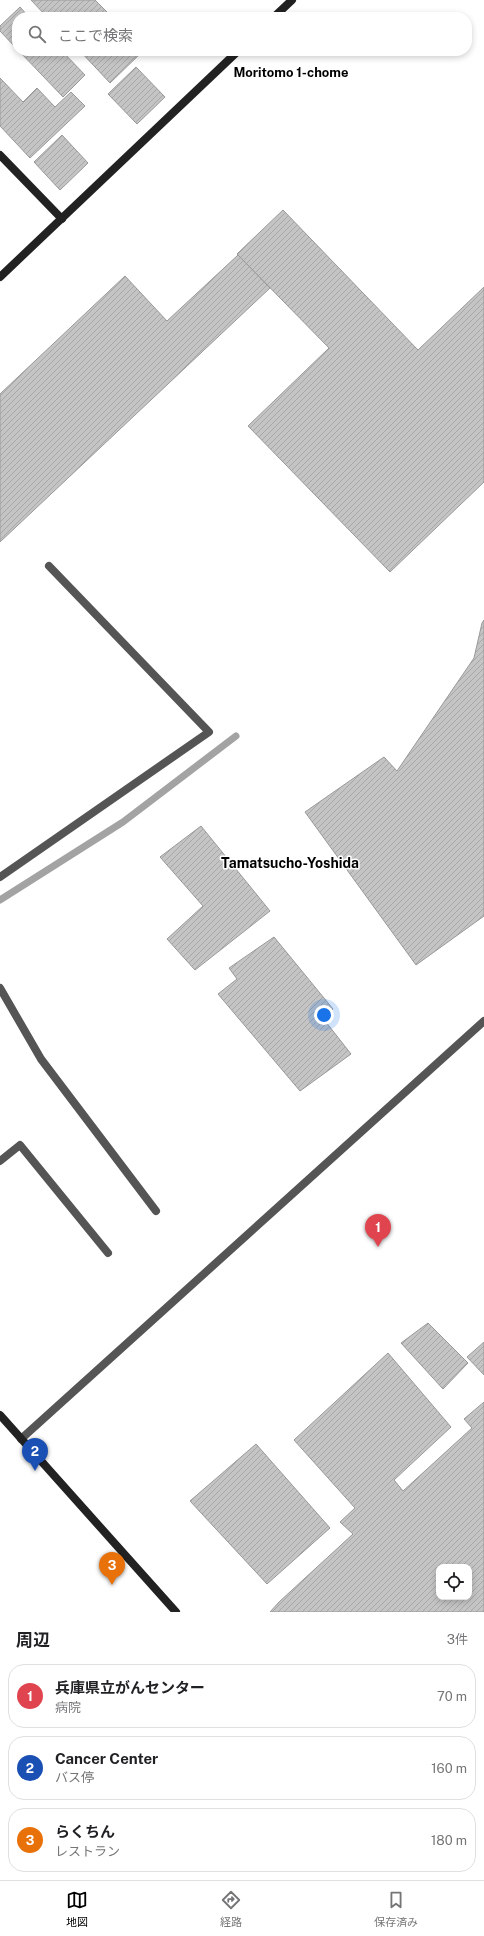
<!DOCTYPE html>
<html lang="ja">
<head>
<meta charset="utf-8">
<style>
  body { margin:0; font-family:"Public Sans","Noto Sans JP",sans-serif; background:#f2f2f2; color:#202124 }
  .controls { position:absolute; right:12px; bottom:12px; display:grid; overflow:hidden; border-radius:8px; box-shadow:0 2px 6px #0003 }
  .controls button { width:36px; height:36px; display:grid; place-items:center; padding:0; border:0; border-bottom:1px solid #e0e0e0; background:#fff; color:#202124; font:20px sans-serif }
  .you { position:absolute; left:324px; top:1015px; width:14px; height:14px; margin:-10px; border:3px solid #fff; border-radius:50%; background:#1a73e8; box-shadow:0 0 0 6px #1a73e833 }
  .badge { display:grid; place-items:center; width:26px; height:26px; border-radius:50%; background:#000; color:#fff; font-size:13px; font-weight:700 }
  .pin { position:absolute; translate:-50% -33px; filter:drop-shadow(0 1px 2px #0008) }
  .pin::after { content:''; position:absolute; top:21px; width:14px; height:12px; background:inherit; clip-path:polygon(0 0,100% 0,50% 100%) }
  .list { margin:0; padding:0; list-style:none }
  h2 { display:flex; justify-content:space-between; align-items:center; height:52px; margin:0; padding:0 16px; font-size:17px }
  h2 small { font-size:13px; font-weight:400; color:#757577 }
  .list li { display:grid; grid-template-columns:26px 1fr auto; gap:12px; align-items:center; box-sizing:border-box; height:64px; margin:0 8px 8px; padding:0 8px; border:1px solid #e0e0e0; border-radius:16px }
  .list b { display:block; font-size:15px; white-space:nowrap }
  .list p { margin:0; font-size:13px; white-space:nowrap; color:#757577 }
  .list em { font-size:13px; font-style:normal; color:#757577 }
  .icon { flex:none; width:22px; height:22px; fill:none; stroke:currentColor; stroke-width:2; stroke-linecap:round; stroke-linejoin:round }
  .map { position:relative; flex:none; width:484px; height:1612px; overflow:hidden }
  .search { position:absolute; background:#fff; box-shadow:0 2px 6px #0003; left:12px; right:12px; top:12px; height:44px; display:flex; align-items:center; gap:10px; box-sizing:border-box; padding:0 14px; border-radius:16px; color:#757577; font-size:15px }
  .sheet { height:268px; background:#fff }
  nav { display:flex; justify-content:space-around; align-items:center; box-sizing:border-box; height:56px; border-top:1px solid #e0e0e0; background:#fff; font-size:11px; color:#757577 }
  nav a { display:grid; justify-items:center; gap:2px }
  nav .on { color:#000 }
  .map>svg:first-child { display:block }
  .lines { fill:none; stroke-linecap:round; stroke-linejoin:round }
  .stream { stroke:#a3a3a3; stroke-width:7 }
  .building { fill:url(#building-hatch); stroke:#999; fill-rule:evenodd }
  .lane { stroke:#555; stroke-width:8 }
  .street { stroke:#555; stroke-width:8 }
  .secondary { stroke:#222; stroke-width:8 }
  .labels { text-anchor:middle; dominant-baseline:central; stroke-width:3; stroke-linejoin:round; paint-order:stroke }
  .neighbourhood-label { font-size:13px; font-weight:bold; fill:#000; stroke:#fff }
  .quarter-label { font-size:14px; font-weight:bold; fill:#000; stroke:#fff }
</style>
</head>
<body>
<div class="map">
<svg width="484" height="1612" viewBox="0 0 484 1612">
  <defs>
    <pattern id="building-hatch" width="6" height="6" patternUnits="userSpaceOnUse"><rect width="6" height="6" fill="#c4c4c4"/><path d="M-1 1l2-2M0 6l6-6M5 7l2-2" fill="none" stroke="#a7a7a7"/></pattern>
  </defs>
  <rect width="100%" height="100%" fill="#fff"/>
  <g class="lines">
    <path class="stream" d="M 0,900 L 123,822 L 236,736"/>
  </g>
  <g class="building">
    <path d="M 31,0 L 95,0 L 112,17 L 47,17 Z"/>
    <path d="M 20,7 L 29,17 L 17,17 L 17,49 L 0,31 L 0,26 Z"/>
    <path d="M 19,51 L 62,51 L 85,75 L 63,97 Z"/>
    <path d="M 80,51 L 143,51 L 110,83 Z"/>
    <path d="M 136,67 L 165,97 L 137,124 L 108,94 Z"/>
    <path d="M 0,78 L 23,102 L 37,88 L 55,107 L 71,92 L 85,106 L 30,158 L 0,126 Z"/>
    <path d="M 62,135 L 88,163 L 60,190 L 34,162 Z"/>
    <path d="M 283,210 L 418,350 L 484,287 L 484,482 L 390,572 L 248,426 L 329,348 L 237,254 Z"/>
    <path d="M 238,255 L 270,288 L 0,542 L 0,394 L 125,276 L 167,321 Z"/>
    <path d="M 484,620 L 484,916 L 416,965 L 305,812 L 384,757 L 397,771 L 474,658 L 482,623 Z"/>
    <path d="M 201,826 L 270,911 L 195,970 L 167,939 L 203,906 L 160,857 Z"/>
    <path d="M 274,937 L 333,1009 L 322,1017 L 351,1054 L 300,1091 L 218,994 L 237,979 L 229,968 Z"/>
    <path d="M 428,1323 L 468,1363 L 443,1389 L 401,1343 Z"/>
    <path d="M 484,1342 L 484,1375 L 467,1357 Z"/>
    <path d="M 388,1353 L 451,1427 L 394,1480 L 403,1491 L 472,1428 L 464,1419 L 484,1402 L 484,1612 L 270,1612 L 279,1602 L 353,1534 L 340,1522 L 355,1508 L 294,1440 ZM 439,1567 L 469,1567 L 469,1597 L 439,1597 Z"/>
    <path d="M 256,1444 L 330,1528 L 267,1584 L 190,1501 Z"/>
  </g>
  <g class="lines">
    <path class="lane" d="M 21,1439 L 484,1021"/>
    <g class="street">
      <path d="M 0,877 L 209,732 L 49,566"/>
      <path d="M 0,988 L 41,1059 L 156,1211"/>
      <path d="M 0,1161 L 20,1145 L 108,1253"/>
    </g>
    <g class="secondary">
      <path d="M 274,17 L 292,0"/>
      <path d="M 0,155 L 62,219"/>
      <path d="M 0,277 L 238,51"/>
      <path d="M 0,1415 L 176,1612"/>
    </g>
  </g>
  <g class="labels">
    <g class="neighbourhood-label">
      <text x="291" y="72">Moritomo 1-chome</text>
    </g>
    <g class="quarter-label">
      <text x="290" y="863">Tamatsucho-Yoshida</text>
    </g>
  </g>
</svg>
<div class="controls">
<button><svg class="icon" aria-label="locate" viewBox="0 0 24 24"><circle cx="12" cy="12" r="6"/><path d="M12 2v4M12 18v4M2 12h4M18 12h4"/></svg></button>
</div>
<div class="you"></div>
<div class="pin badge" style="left:378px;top:1247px;background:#e0444e">1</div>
<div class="pin badge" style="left:35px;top:1471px;background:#1a4fb4">2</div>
<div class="pin badge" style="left:112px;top:1585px;background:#e8710a">3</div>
<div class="search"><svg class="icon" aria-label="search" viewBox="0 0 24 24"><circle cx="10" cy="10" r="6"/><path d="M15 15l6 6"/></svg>ここで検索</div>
</div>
<section class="sheet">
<h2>周辺<small>3件</small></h2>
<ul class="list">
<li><span class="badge" style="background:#e0444e">1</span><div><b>兵庫県立がんセンター</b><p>病院</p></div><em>70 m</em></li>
<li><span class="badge" style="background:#1a4fb4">2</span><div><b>Cancer Center</b><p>バス停</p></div><em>160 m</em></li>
<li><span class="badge" style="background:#e8710a">3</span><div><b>らくちん</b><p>レストラン</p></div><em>180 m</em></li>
</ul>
</section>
<nav>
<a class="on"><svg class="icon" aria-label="map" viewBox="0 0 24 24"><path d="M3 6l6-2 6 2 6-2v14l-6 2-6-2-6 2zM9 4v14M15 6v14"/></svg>地図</a>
<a><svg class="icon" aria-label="directions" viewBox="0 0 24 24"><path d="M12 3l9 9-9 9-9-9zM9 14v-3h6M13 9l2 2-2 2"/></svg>経路</a>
<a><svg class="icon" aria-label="saved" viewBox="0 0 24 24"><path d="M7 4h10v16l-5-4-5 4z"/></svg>保存済み</a>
</nav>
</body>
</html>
